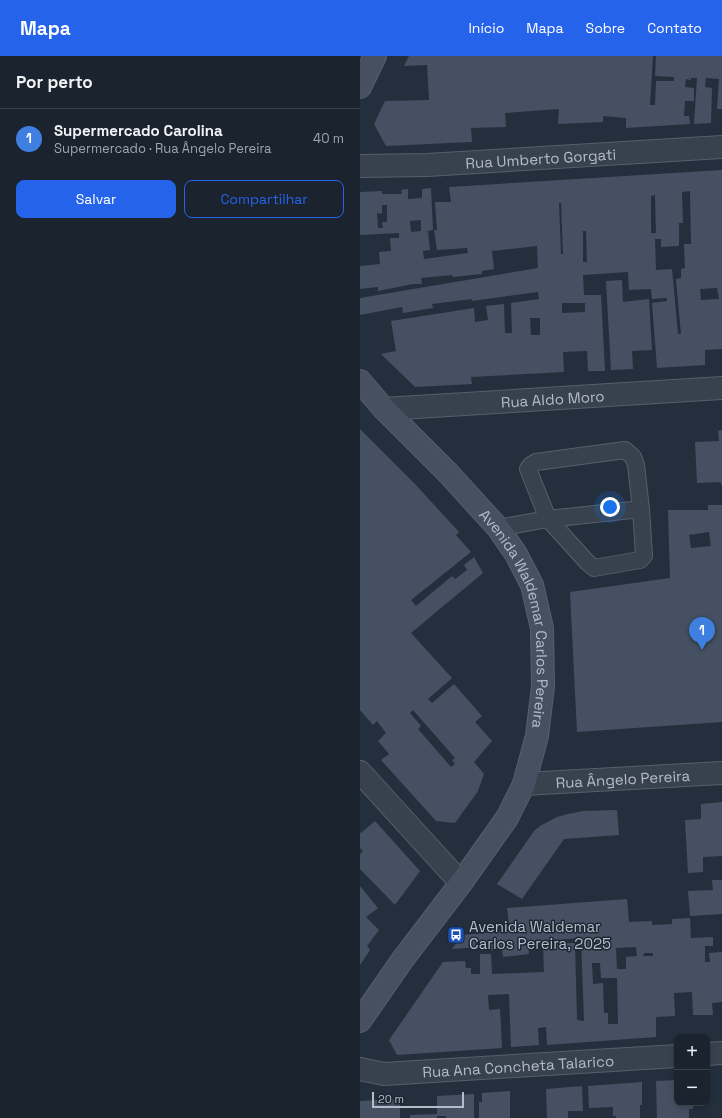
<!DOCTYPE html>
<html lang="pt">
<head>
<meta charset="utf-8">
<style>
  body { margin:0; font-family:"Space Grotesk",sans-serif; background:#282f3a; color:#f1f3f6 }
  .controls { position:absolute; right:12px; bottom:12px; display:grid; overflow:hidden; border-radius:8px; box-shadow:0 2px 6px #0003 }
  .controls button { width:36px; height:36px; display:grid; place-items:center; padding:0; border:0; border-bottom:1px solid #39404a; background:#1b232e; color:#f1f3f6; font:20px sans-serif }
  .scale { position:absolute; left:12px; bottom:10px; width:92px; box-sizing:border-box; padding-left:4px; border:2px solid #b4bcc9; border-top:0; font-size:11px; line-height:14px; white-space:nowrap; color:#b4bcc9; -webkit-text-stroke:3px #1d2633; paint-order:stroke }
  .you { position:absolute; left:250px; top:451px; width:14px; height:14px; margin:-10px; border:3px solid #fff; border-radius:50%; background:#1a73e8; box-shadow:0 0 0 6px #1a73e833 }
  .badge { display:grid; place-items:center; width:26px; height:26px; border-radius:50%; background:#2563eb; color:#fff; font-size:13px; font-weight:700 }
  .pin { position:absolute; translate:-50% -33px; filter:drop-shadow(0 1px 2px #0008) }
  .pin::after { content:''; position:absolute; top:21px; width:14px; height:12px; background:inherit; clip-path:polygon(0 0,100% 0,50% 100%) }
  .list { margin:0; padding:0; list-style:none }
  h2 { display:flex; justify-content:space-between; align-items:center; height:52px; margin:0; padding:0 16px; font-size:17px }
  h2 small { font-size:13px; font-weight:400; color:#a0a4aa }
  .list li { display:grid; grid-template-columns:26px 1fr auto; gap:12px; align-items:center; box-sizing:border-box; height:60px; padding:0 16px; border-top:1px solid #39404a }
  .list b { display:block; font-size:15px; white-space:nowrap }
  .list p { margin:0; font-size:13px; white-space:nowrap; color:#a0a4aa }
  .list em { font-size:13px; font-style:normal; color:#a0a4aa }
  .actions { display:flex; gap:8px; padding:12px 16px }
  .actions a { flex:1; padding:9px 0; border:1px solid #2563eb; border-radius:8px; text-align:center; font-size:14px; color:#2563eb }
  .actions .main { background:#2563eb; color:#fff }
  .map { position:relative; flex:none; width:362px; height:1062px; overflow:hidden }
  header { display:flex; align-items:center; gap:24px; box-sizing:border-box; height:56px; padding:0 20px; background:#2563eb; color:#fff }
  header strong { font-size:19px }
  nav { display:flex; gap:22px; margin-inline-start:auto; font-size:14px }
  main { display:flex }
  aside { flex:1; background:#1b232e }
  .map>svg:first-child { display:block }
  .building { fill:#455162; fill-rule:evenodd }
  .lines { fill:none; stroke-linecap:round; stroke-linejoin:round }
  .lane-casing { stroke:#565f6c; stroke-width:18 }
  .street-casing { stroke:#565f6c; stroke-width:24 }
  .secondary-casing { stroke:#565f6c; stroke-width:24 }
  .lane { stroke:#38414e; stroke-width:16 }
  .street { stroke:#38414e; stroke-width:22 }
  .secondary { stroke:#465061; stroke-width:22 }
  .labels { text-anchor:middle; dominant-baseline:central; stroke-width:3; stroke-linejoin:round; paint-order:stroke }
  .street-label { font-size:15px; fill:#b4bcc9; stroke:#1d2633 }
  .poi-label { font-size:15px; fill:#b4bcc9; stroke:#1d2633; text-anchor:start }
</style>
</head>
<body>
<header>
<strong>Mapa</strong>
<nav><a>Início</a><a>Mapa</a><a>Sobre</a><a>Contato</a></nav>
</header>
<main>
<aside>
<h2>Por perto<small></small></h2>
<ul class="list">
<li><span class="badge" style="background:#3f7fe0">1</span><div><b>Supermercado Carolina</b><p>Supermercado · Rua Ângelo Pereira</p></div><em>40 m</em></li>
</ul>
<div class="actions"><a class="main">Salvar</a><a>Compartilhar</a></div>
</aside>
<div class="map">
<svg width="362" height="1062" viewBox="0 0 362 1062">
  <rect width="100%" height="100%" fill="#242f3e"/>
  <g class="building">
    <path d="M 49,0 L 293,0 L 290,49 L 295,49 L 296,25 L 314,25 L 314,21 L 295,20 L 296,0 L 362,0 L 362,53 L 357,53 L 359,23 L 346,22 L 345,31 L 352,32 L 351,67 L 334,68 L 337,22 L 331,22 L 331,24 L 326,23 L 325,31 L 334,32 L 334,45 L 325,45 L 324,60 L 329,60 L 330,68 L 266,72 L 266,62 L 243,60 L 243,66 L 198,68 L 199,53 L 145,57 L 146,71 L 111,72 L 112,86 L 26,90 L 14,68 L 25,45 L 69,44 L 67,9 L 44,10 Z"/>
    <path d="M 362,114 L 362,293 L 345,294 L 345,309 L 297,312 L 292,247 L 307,245 L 307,242 L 292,243 L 291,233 L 269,234 L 268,216 L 223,219 L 224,239 L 241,239 L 245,315 L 228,315 L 227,295 L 203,296 L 204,316 L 111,321 L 112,328 L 55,331 L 21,298 L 36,295 L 31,265 L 114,252 L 115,266 L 128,264 L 126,250 L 144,248 L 145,277 L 152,277 L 151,247 L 179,243 L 178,236 L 112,245 L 112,243 L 72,248 L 73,252 L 43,257 L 42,251 L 0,259 L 0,242 L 178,212 L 177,190 L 132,195 L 134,213 L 122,215 L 122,218 L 93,221 L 92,219 L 61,222 L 62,228 L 53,228 L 18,235 L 18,231 L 0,233 L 0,210 L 20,208 L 19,196 L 31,195 L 30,182 L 39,182 L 39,177 L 0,179 L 0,136 L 22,135 L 22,138 L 42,138 L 41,134 L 48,133 L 48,143 L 62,142 L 62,133 L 71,132 L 73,174 L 68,175 L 70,194 L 63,195 L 64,203 L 108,197 L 107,192 L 77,194 L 74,174 L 77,174 L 75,146 L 91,146 L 89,131 ZM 330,135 L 331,188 L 324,188 L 325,212 L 321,213 L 321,222 L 316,223 L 321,278 L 318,278 L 312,213 L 296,214 L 295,183 L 301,183 L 301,191 L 319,190 L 319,167 L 323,167 L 322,136 ZM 295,139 L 296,177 L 291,177 L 291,140 ZM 199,147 L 201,147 L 203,198 L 201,198 ZM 22,149 L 27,149 L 27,166 L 22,166 L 23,172 L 18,172 L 17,157 L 22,158 ZM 61,164 L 61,175 L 51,176 L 50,165 ZM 223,175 L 226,175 L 227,206 L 223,206 ZM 357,232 L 359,243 L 341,244 L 340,233 ZM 202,247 L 225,247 L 225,256 L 202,257 ZM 170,262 L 180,262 L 180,279 L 171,279 Z"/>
    <path d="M 262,224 L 263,246 L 289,243 L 292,294 L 272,295 L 273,313 L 251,314 L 246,225 Z"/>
    <path d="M 0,373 L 55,428 L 99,476 L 96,479 L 111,496 L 51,544 L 56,550 L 92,520 L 95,523 L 107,514 L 104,509 L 114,501 L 123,517 L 51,577 L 92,622 L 68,643 L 72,647 L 94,628 L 122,660 L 115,666 L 132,685 L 114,706 L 124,718 L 118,735 L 95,767 L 76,765 L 21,704 L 29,698 L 18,685 L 26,677 L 17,665 L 13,669 L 0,654 ZM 53,654 L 95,702 L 92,704 L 95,708 L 91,711 L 58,673 L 61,670 L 50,657 Z"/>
    <path d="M 362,374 L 362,429 L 361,429 L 361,426 L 337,427 L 335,386 L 359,385 L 358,375 Z"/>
    <path d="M 348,449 L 362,449 L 362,666 L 217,676 L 210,536 L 310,522 L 308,454 L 348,454 ZM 349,476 L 351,490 L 331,492 L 329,479 Z"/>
    <path d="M 362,746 L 362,800 L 343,801 L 343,816 L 328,817 L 325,764 L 341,763 L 341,748 Z"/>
    <path d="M 257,754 L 259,779 L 204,783 L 162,843 L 137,828 L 174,775 L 180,770 L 197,761 L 208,758 L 223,755 Z"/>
    <path d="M 15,765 L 60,815 L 35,849 L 0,813 L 0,798 L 3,795 L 0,792 L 0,776 L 1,777 Z"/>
    <path d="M 352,824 L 362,824 L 362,858 L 330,860 L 328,835 L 353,834 Z"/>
    <path d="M 0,830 L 18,852 L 6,861 L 19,874 L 7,890 L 10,894 L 0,909 Z"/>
    <path d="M 267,843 L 269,866 L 292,865 L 292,869 L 312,868 L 312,863 L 330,862 L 331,882 L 353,881 L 353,890 L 345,890 L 345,906 L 350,906 L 349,897 L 362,896 L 362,946 L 352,947 L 353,959 L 333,959 L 332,936 L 314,937 L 315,960 L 296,961 L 296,981 L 187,989 L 186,971 L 178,972 L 179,989 L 151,991 L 149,938 L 128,939 L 129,954 L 140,953 L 142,992 L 37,999 L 29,984 L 83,906 L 105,905 L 106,912 L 111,912 L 111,918 L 120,918 L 120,898 L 131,898 L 132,918 L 184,916 L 183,888 L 215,887 L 217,964 L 224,965 L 221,882 L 183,885 L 183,887 L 168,889 L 169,898 L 143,901 L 142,893 L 130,894 L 130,890 L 92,893 L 102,879 L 150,875 L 147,852 ZM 276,891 L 277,900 L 266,901 L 266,913 L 257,913 L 256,892 ZM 284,897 L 293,897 L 293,900 L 283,900 ZM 232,907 L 240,907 L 241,922 L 257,922 L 258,968 L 248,968 L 248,957 L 244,957 L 243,927 L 233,928 Z"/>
    <path d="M 317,1024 L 317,1047 L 333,1047 L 333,1053 L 329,1053 L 329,1062 L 297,1062 L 296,1025 Z"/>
    <path d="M 282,1026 L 282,1049 L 280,1049 L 280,1062 L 256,1062 L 256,1060 L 253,1060 L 253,1051 L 229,1052 L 228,1030 Z"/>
    <path d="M 222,1030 L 223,1055 L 208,1055 L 208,1062 L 187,1062 L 186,1033 Z"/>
    <path d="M 150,1035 L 150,1062 L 119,1062 L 119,1046 L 122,1046 L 122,1037 Z"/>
    <path d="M 114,1038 L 114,1062 L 86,1062 L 86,1060 L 77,1060 L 77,1062 L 50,1062 L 50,1059 L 77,1058 L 77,1040 Z"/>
    <path d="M 40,1043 L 40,1062 L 0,1062 L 0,1045 Z"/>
  </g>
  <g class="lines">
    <defs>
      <g id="lane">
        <path d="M 265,394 L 273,401 L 276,409 L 281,453 L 284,500 L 280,504 L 234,512 L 227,506 L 188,463 L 168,413 L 171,409 L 176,406 Z"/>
        <path d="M 138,472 L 188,463 L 281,453"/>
      </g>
      <g id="street">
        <path id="s1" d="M 0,110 L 67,109 L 362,91"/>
        <path id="s2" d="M 24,353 L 362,332"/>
        <path d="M 0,716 L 101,827"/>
        <path id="s3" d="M 164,728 L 362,717"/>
        <path d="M 347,998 L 362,997"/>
        <path id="s4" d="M 0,1013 L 24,1018 L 317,1000"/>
      </g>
      <g id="secondary">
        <path d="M 0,31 L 15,0"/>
        <path id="s5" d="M 0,325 L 24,353 L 88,417 L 138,472 L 156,498 L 172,529 L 182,572 L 183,630 L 177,680 L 164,728 L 147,762 L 101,827 L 43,903 L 0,965"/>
      </g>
    </defs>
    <use href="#lane" class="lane-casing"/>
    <use href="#street" class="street-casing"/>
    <use href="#secondary" class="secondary-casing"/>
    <use href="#lane" class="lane"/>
    <use href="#street" class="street"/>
    <use href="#secondary" class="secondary"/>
  </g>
  <defs>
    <symbol id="bus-square" viewBox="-11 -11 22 22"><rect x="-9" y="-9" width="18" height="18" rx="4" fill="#1a4fb4" stroke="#1d2633"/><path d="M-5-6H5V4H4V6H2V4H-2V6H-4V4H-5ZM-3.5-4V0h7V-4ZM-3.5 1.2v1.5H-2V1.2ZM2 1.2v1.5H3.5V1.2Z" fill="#fff"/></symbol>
  </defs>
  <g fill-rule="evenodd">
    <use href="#bus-square" x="86" y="869" width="20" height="20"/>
  </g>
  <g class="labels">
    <g class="street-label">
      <text stroke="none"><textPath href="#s1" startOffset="181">Rua Umberto Gorgati</textPath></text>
      <text stroke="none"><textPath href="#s2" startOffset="169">Rua Aldo Moro</textPath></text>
      <text stroke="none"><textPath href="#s5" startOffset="296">Avenida Waldemar Carlos Pereira</textPath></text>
      <text stroke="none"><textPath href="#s3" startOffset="99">Rua Ângelo Pereira</textPath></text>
      <text stroke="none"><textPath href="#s4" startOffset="159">Rua Ana Concheta Talarico</textPath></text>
    </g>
    <g class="poi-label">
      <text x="109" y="870">Avenida Waldemar<tspan x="109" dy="17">Carlos Pereira, 2025</tspan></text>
    </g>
  </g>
</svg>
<div class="controls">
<button>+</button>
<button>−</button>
</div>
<div class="scale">20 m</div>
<div class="you"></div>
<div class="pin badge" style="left:342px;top:594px;background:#3f7fe0">1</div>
</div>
</main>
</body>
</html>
